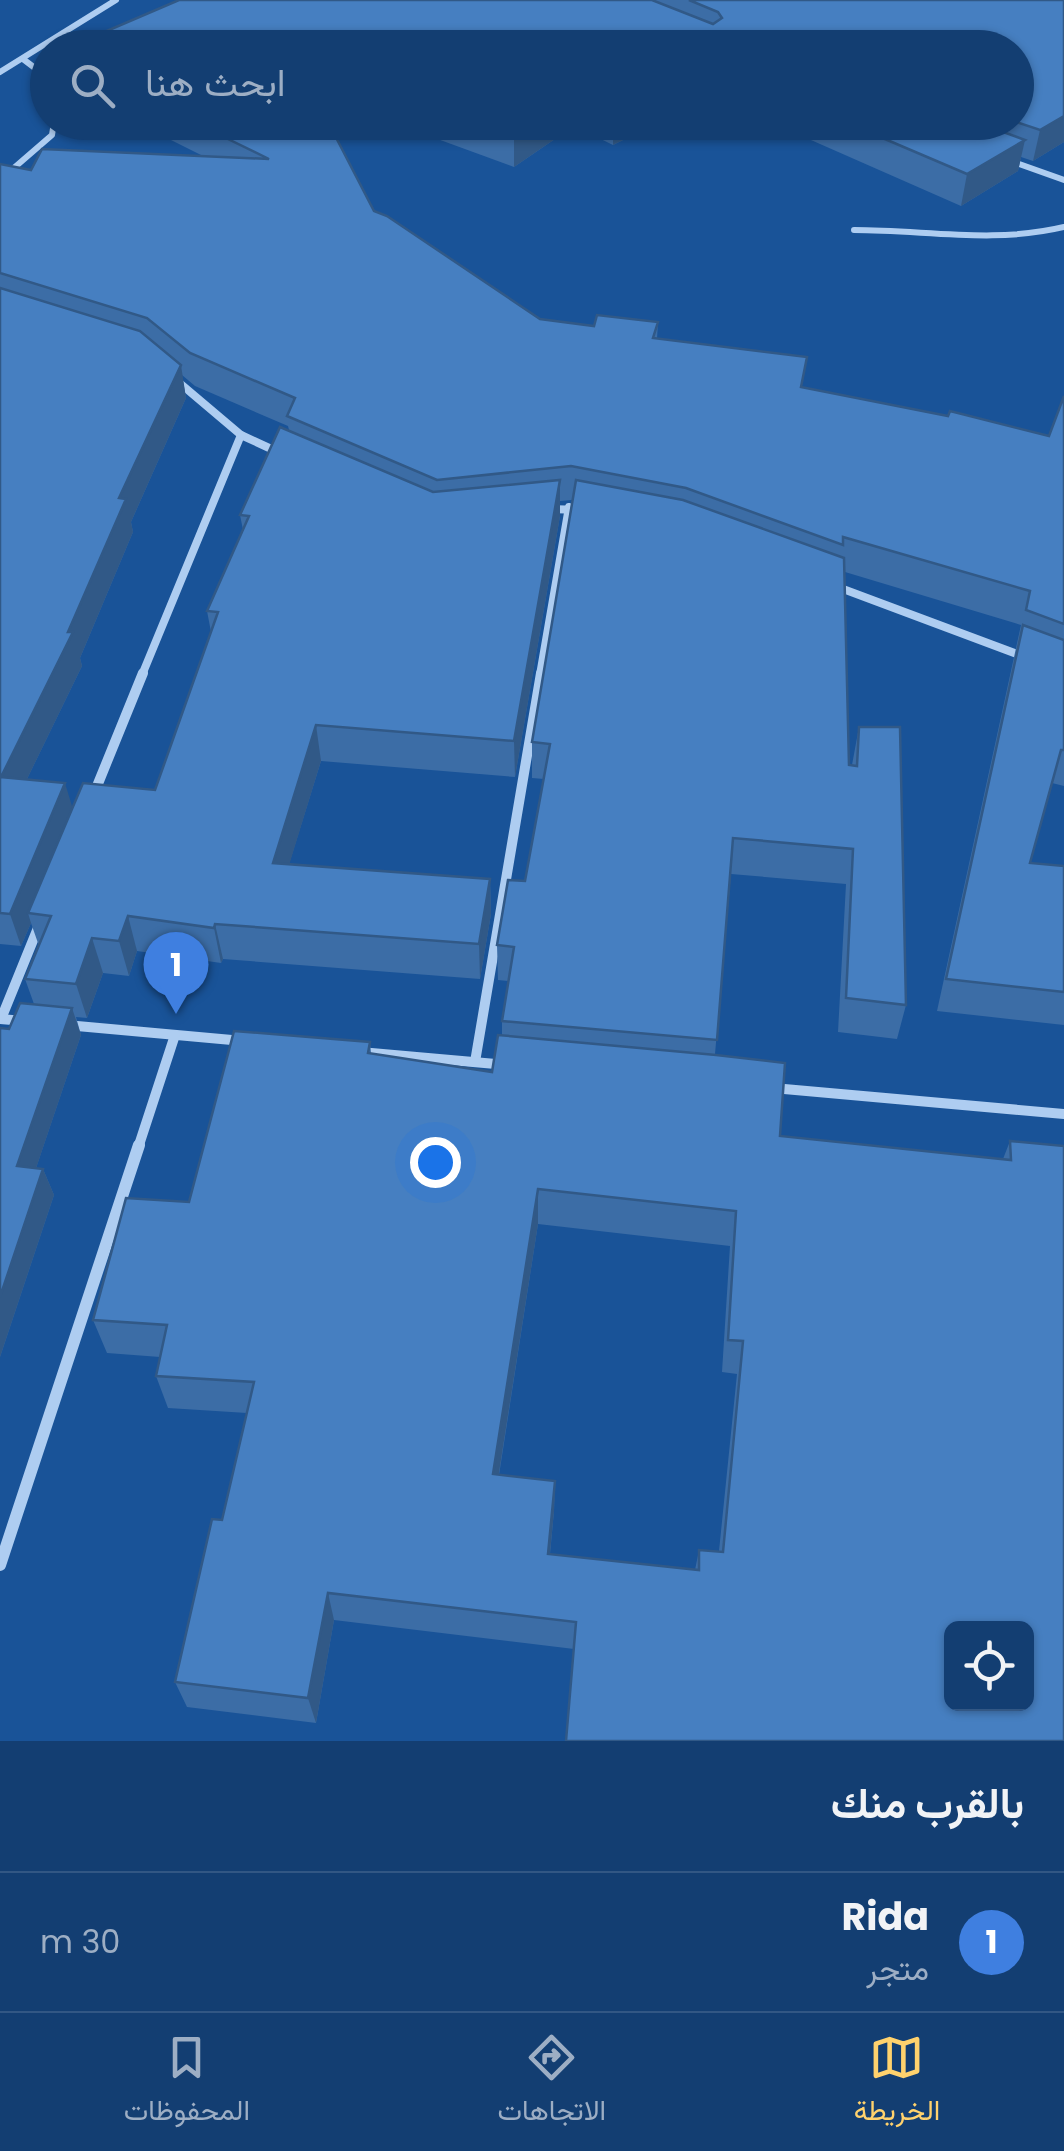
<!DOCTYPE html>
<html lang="ar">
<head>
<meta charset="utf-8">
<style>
  body { margin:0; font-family:Poppins,Vazirmatn,sans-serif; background:#20497a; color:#f1f3f6; direction:rtl }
  .controls { position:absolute; right:30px; bottom:30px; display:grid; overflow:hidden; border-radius:15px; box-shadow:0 2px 8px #0004 }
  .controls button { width:90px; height:90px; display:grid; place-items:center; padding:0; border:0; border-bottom:2px solid #325784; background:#133e72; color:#f1f3f6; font:50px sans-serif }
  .you { position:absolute; left:435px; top:1162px; width:35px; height:35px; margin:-25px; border:8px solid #fff; border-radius:50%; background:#1a73e8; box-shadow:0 0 0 15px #1a73e833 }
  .badge { display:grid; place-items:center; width:65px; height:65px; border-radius:50%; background:#ffd26d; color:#fff; font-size:32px; font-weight:700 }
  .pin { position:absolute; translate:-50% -82px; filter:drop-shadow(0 2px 5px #0008) }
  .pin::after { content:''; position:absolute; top:52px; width:35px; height:30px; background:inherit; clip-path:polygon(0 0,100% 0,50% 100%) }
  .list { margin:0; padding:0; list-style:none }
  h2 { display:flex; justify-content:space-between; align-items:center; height:130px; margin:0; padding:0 40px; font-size:42px }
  h2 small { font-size:32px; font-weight:400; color:#9daec4 }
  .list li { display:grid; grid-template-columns:65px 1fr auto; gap:30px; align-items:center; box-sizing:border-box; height:140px; padding:0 40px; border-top:2px solid #325784 }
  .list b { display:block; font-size:38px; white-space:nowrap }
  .list p { margin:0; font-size:32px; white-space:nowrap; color:#9daec4 }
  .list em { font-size:32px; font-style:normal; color:#9daec4 }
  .icon { flex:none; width:55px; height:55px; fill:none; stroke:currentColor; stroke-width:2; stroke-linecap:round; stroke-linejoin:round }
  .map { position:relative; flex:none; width:1064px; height:1741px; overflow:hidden; direction:ltr }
  .search { position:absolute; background:#133e72; box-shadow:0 2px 8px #0004; left:30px; right:30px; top:30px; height:110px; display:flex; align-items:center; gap:25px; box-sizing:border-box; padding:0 35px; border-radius:55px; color:#9daec4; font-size:38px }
  .sheet { height:270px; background:#133e72 }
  nav { display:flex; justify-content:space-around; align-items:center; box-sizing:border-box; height:140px; border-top:2px solid #325784; background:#133e72; font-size:28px; color:#9daec4 }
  nav a { display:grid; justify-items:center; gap:5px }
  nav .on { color:#ffd26d }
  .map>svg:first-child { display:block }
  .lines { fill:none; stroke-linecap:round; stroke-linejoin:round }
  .minor-far3 { stroke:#aecdf1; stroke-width:6 }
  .minor-far2 { stroke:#aecdf1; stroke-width:8 }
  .minor-far1 { stroke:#aecdf1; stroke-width:10 }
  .minor { stroke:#aecdf1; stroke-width:12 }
  .wall { fill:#3c6da6; fill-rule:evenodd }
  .shaded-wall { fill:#315987 }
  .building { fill:#467fc1; stroke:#315987; stroke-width:2.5; fill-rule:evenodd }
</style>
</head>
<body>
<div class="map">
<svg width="1064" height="1741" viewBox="0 0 1064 1741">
  <rect width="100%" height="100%" fill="#195398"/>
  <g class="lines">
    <g class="minor-far3">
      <path d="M 23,59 L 48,78"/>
      <path d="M 0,72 L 116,0"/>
      <path d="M 1008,160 L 1064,180"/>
      <path d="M 0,180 L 52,135 L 54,122"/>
      <path d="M 854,230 C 926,230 993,244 1064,227"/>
    </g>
    <g class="minor-far2">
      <path d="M 176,380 L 241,435 L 280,453"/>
      <path d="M 547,509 L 585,510"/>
      <path d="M 835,586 L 1025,657"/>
      <path d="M 142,675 L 241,435"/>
      <path d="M 540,675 L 569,507"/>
    </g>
    <g class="minor-far1">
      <path d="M 93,796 L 143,673"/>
      <path d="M 0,1019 L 24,1021"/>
      <path d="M 1,1019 L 40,923"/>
      <path d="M 66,1025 L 243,1041"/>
      <path d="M 360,1052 L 507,1065"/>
      <path d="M 475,1062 L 541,673"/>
      <path d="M 773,1088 L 1064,1114"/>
      <path d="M 138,1148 L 175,1035"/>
    </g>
    <path class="minor" d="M 0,1565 L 139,1145"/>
  </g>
  <g class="wall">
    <path d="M 179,0 L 1064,0 L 1064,142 L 1033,161 L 1021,157 L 1018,171 L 961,206 L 770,122 L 1016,122 L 1016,48 Z"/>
    <path d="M 135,122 L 328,122 L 374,211 L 540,319 L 594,326 L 658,322 L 657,339 L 803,387 L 1049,436 L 1064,396 L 1064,786 L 1052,783 L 1030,863 L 1064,866 L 1064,1025 L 937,1011 L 1021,625 L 845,572 L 849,765 L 852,765 L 859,727 L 906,1005 L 897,1039 L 838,1032 L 846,884 L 731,874 L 715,1054 L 780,1136 L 1003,1159 L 1010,1141 L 1064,1741 L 574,1649 L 334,1620 L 316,1723 L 187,1707 L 175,1682 L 222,1520 L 247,1413 L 168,1408 L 156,1376 L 160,1357 L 107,1353 L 93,1320 L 189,1202 L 370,1042 L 371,1053 L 492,1072 L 502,1036 L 502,1021 L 508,981 L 498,980 L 497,945 L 525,881 L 544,779 L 532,778 L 532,742 L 572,500 L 560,501 L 560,516 L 515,777 L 321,761 L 289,864 L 490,879 L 491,914 L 480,979 L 223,959 L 221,963 L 137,951 L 129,976 L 103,973 L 87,1018 L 76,1017 L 81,1035 L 36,1168 L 43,1169 L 54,1195 L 0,1357 L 0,1028 L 9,1029 L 34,1004 L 25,979 L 39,946 L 31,923 L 21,946 L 0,944 L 0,164 L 31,170 L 203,156 ZM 182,375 L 195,386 L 288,426 L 289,430 L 240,515 L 243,530 L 207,611 L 211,632 L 155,790 L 72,808 L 27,779 L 82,666 L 80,658 L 133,532 L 131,522 L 186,398 ZM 538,1224 L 730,1246 L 722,1372 L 737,1374 L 719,1551 L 699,1550 L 695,1570 L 550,1554 L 554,1511 L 555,1481 L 499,1475 Z"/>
    <path d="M 391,122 L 659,122 L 613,145 L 574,126 L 514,167 Z"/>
  </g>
  <g class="shaded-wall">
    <path d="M 1064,116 L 1064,142 L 1033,161 L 1040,130 Z"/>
    <path d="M 534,122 L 574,122 L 574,126 L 514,167 L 514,136 Z"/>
    <path d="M 613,122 L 659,122 L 613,145 Z"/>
    <path d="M 1025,140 L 1018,171 L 961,206 L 967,174 Z"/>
    <path d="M 181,365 L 186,398 L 131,522 L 133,532 L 80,658 L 82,666 L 12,810 L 1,777 L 68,632 L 119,498 Z"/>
    <path d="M 560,480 L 560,516 L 515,777 L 514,741 Z"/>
    <path d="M 316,725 L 321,761 L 279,898 L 273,863 Z"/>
    <path d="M 65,783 L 75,816 L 28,913 L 31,923 L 21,946 L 10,914 Z"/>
    <path d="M 490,879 L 491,914 L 480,979 L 479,944 Z"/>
    <path d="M 128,916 L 137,951 L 129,976 L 119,941 Z"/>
    <path d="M 215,924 L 223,959 L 221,963 L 214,928 Z"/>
    <path d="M 92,938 L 103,973 L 87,1018 L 76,984 Z"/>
    <path d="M 72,1008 L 81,1035 L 28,1192 L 17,1166 Z"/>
    <path d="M 43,1169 L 54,1195 L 0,1357 L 0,1297 Z"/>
    <path d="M 538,1189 L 538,1224 L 494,1504 L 493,1474 Z"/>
    <path d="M 555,1481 L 554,1511 L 547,1582 L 548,1554 Z"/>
    <path d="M 328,1593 L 334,1620 L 316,1723 L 308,1698 Z"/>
  </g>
  <g class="building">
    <path d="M 179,0 L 652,0 L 713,24 L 722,18 L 718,12 L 689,0 L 1064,0 L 1064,116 L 1040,130 L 1016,122 L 1016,48 L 67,48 Z"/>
    <path d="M 193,122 L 328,122 L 374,211 L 387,216 L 540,319 L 594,326 L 597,315 L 658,322 L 653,338 L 807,357 L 801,387 L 948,416 L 950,411 L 1049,436 L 1064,396 L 1064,624 L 1026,610 L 1030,591 L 843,537 L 843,545 L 686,488 L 571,466 L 437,480 L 287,416 L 295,398 L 190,353 L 147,318 L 0,273 L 0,164 L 31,170 L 42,149 L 269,159 Z"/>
    <path d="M 476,122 L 534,122 L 514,136 Z"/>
    <path d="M 845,122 L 976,122 L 1025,140 L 967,174 Z"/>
    <path d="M 0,288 L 140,331 L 181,365 L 119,498 L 126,499 L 68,632 L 73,632 L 1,777 L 65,783 L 10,914 L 0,913 Z"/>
    <path d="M 280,427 L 433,492 L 560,480 L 514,741 L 316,725 L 273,863 L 490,879 L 479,944 L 215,924 L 214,928 L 128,916 L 119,941 L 92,938 L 76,984 L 25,979 L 51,916 L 28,913 L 83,783 L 155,790 L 218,612 L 207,611 L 249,516 L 240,515 Z"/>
    <path d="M 576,480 L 683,500 L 844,558 L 849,765 L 857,766 L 859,727 L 900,727 L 906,1005 L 846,998 L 853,849 L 733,838 L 717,1040 L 502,1021 L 514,947 L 497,945 L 508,880 L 525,881 L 550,744 L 532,742 Z"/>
    <path d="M 1023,625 L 1064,640 L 1064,750 L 1061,750 L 1030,863 L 1064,866 L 1064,992 L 946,979 Z"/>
    <path d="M 20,1003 L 72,1008 L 17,1166 L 43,1169 L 0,1297 L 0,1028 L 9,1029 Z"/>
    <path d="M 234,1031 L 370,1042 L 368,1053 L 492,1072 L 498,1035 L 716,1055 L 785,1063 L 780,1136 L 1011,1160 L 1010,1141 L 1064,1146 L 1064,1741 L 566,1741 L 576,1622 L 328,1593 L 308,1698 L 175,1682 L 212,1519 L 222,1520 L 254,1382 L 156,1376 L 167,1325 L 93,1320 L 126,1198 L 189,1202 ZM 538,1189 L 736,1211 L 728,1340 L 743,1341 L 723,1552 L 699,1550 L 699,1570 L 548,1554 L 555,1481 L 493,1474 ZM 952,1628 L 1026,1628 L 1026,1704 L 952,1704 Z"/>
  </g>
</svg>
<div class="controls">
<button><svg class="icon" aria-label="locate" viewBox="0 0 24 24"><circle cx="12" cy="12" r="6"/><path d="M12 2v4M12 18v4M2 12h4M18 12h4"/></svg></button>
</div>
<div class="you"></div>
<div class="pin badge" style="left:176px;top:1014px;background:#3f7fe0">1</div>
<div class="search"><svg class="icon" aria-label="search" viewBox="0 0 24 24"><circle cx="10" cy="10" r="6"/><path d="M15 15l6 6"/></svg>ابحث هنا</div>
</div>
<section class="sheet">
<h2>بالقرب منك<small></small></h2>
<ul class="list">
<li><span class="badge" style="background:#3f7fe0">1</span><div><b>Rida</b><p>متجر</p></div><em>30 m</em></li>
</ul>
</section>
<nav>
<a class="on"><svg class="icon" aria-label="map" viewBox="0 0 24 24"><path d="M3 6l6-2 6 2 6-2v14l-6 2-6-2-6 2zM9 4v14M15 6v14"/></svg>الخريطة</a>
<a><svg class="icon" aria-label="directions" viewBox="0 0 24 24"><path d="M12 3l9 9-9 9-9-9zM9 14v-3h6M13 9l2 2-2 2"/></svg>الاتجاهات</a>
<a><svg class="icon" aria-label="saved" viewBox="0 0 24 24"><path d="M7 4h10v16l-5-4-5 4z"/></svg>المحفوظات</a>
</nav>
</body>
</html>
